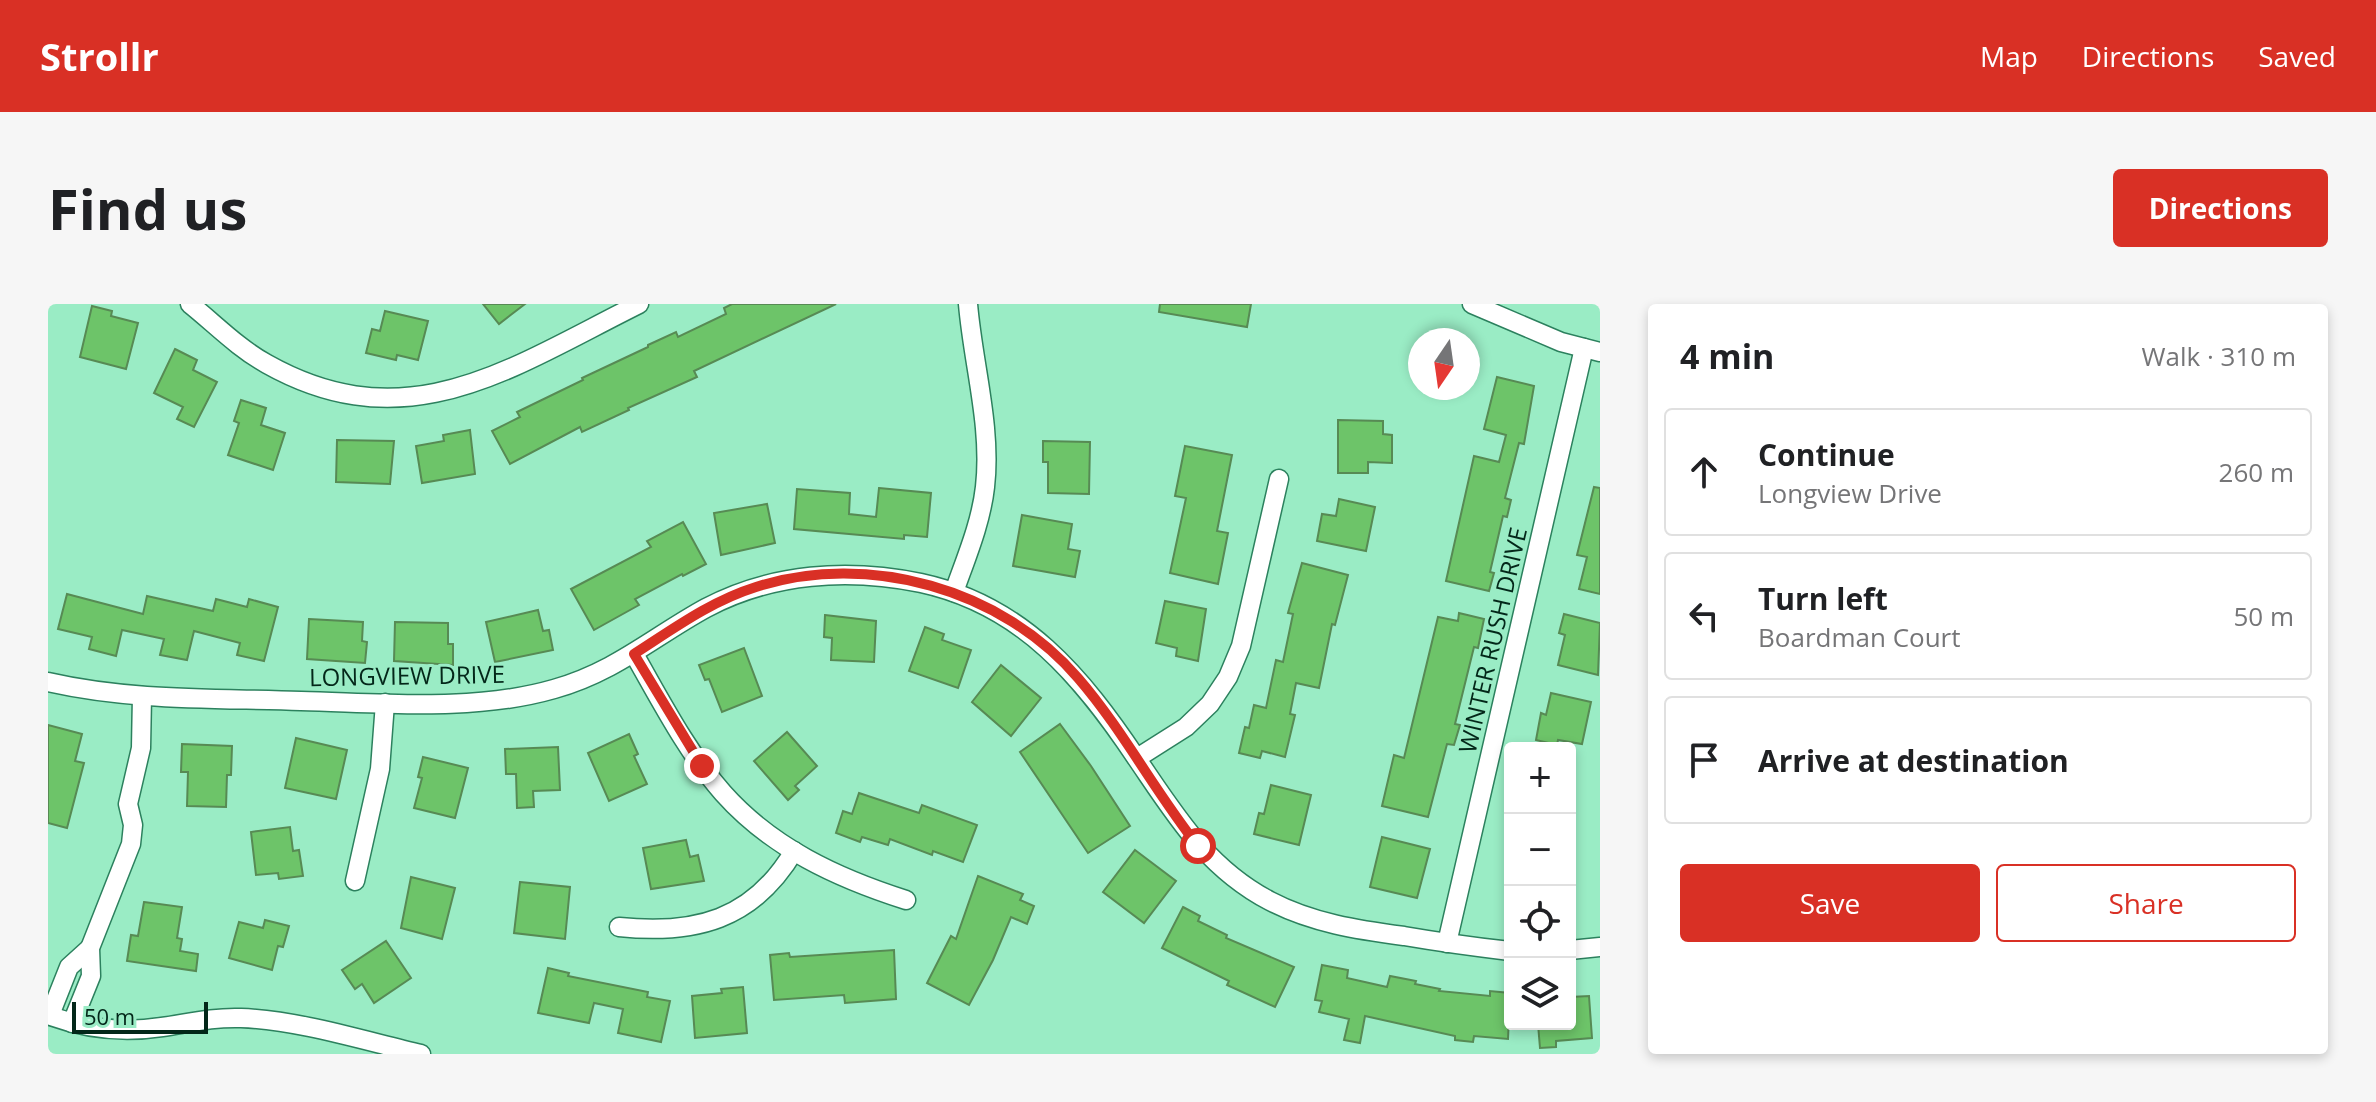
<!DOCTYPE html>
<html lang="en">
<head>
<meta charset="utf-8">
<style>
  body { margin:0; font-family:"Open Sans",sans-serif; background:#f6f6f6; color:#202124 }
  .controls { position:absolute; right:24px; bottom:24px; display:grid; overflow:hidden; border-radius:8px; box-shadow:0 4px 12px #0003 }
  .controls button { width:72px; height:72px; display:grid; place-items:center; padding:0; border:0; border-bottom:2px solid #e0e0e0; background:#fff; color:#202124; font:40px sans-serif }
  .compass { position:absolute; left:1360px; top:24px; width:72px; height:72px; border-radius:50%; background:#fff; box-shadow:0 4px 12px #0003; rotate:193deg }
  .scale { position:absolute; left:24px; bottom:20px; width:136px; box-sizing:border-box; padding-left:8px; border:4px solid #032719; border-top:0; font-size:22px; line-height:28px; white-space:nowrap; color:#032719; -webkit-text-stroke:6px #9aecc5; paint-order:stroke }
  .stop { position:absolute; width:24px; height:24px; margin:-18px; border:6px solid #d93025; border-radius:50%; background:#fff }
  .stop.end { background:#d93025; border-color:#fff; box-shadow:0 2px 8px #0008 }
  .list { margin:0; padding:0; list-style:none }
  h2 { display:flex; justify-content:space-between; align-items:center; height:104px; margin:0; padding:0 32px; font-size:34px }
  h2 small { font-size:26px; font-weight:400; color:#757577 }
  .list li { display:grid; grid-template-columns:52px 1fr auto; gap:24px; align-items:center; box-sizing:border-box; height:128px; margin:0 16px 16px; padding:0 16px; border:2px solid #e0e0e0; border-radius:8px }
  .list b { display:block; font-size:30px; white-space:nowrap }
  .list p { margin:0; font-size:26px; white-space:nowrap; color:#757577 }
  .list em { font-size:26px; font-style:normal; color:#757577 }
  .actions { display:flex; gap:16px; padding:24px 32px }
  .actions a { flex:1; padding:18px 0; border:2px solid #d93025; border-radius:8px; text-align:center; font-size:28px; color:#d93025 }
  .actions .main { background:#d93025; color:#fff }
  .icon { flex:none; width:44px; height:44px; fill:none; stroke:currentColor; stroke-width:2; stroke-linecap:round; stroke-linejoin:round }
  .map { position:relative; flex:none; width:1552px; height:750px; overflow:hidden; border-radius:8px }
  header { display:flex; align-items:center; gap:48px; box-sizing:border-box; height:112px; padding:0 40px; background:#d93025; color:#fff }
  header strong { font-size:38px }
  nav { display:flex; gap:44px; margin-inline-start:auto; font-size:28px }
  .intro { display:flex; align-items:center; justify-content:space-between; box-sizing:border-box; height:192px; padding:0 48px }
  h1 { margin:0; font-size:56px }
  .button { padding:20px 36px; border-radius:8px; background:#d93025; color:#fff; font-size:28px; font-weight:700 }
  main { display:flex; gap:48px; padding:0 48px }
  aside { flex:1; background:#fff; border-radius:8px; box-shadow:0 4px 12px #0003 }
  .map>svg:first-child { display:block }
  .building { fill:#6dc469; stroke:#578a54; stroke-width:2 }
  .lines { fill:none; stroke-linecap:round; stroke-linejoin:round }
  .minor-casing { stroke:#2c815e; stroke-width:21 }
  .minor { stroke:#fff; stroke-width:18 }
  .route { stroke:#d93025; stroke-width:10 }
  .labels { text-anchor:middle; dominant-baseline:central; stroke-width:6; stroke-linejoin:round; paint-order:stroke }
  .street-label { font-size:24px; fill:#032719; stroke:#9aecc5 }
</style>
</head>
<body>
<header>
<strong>Strollr</strong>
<nav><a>Map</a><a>Directions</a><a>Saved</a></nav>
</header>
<div class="intro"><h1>Find us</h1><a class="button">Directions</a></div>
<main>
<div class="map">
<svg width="1552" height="750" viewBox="0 0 1552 750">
  <rect width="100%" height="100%" fill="#9aecc5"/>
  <g class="building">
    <path d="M 435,0 L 477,0 L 451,20 Z"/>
    <path d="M 684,0 L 788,0 L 646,67 L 649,73 L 580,104 L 581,106 L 534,128 L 532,123 L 462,160 L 444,127 L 472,113 L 469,108 L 535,76 L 534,74 L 600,43 L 600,41 L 628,28 L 630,33 L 678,10 L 676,4 Z"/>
    <path d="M 1112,0 L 1203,0 L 1199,23 L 1111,8 Z"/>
    <path d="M 44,2 L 64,7 L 63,12 L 90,19 L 78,65 L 32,53 Z"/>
    <path d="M 337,7 L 380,17 L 370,56 L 349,51 L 348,56 L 318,49 L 324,25 L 332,27 Z"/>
    <path d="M 127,45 L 149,56 L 145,66 L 169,78 L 146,123 L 129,115 L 135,103 L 106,89 Z"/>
    <path d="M 1449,73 L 1486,82 L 1476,140 L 1471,139 L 1457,194 L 1463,196 L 1459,213 L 1455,212 L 1442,268 L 1446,269 L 1441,287 L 1398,277 L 1426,152 L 1451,158 L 1458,131 L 1436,125 Z"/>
    <path d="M 193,96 L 218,104 L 213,121 L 237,129 L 225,166 L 180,151 L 191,119 L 186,117 Z"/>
    <path d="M 1290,116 L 1335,117 L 1335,130 L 1344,131 L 1344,159 L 1320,158 L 1320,169 L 1290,169 Z"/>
    <path d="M 422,126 L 427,170 L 374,179 L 368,142 L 396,137 L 395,131 Z"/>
    <path d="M 289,136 L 346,137 L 342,180 L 288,178 Z"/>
    <path d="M 995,137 L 1042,138 L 1041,190 L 1000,189 L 1000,158 L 995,158 Z"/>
    <path d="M 1137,142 L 1184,151 L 1169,227 L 1180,229 L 1170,280 L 1122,269 L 1138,194 L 1127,192 Z"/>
    <path d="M 1546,183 L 1552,184 L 1552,290 L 1531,285 L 1539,253 L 1529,251 Z"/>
    <path d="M 831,184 L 883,189 L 879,233 L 856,231 L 856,235 L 746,225 L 749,185 L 802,189 L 801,210 L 828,213 Z"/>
    <path d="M 1291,195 L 1327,203 L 1318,247 L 1269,237 L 1274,210 L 1288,212 Z"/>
    <path d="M 719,200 L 727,239 L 673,251 L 666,209 Z"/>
    <path d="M 974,211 L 1024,220 L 1020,245 L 1032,247 L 1027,273 L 965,262 Z"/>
    <path d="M 635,218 L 658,260 L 635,272 L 634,270 L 587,295 L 591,301 L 546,326 L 523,285 L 603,243 L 599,237 Z"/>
    <path d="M 1254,259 L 1300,271 L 1287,321 L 1284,320 L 1271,384 L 1248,379 L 1242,410 L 1247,411 L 1237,453 L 1214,447 L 1212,454 L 1191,449 L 1197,423 L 1201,424 L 1206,401 L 1218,404 L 1228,356 L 1235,358 L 1245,310 L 1240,309 Z"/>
    <path d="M 19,290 L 95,310 L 99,292 L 165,307 L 168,295 L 199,303 L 201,295 L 230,303 L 216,357 L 189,351 L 192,339 L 146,327 L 139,356 L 112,351 L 116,335 L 74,326 L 68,352 L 41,345 L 44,333 L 10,325 Z"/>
    <path d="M 1117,297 L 1158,305 L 1150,357 L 1128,352 L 1129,344 L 1108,339 Z"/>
    <path d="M 490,306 L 495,327 L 501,326 L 505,346 L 447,358 L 438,318 Z"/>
    <path d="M 1411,309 L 1436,315 L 1430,344 L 1426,343 L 1407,420 L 1412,421 L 1406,441 L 1399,440 L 1380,513 L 1334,502 L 1346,451 L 1356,454 L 1390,313 L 1410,317 Z"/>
    <path d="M 1516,310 L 1552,319 L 1550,371 L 1510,361 L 1517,331 L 1511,329 Z"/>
    <path d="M 777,311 L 828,317 L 826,358 L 783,356 L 784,334 L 776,333 Z"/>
    <path d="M 261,315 L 315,318 L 314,337 L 319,338 L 317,359 L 259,355 Z"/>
    <path d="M 347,318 L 400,319 L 400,340 L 405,340 L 405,361 L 346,357 Z"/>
    <path d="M 877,323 L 896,330 L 894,336 L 923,346 L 910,384 L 861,367 Z"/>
    <path d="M 696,344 L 714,392 L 674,408 L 661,375 L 657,376 L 651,361 Z"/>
    <path d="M 953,361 L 993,394 L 963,432 L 924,398 Z"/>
    <path d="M 1503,389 L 1543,398 L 1534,440 L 1510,436 L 1509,441 L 1488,436 L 1493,409 L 1498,411 Z"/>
    <path d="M 1012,420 L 1043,462 L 1082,522 L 1040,549 L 972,448 Z"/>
    <path d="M 0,421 L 34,430 L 27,457 L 36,459 L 19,524 L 0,519 Z"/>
    <path d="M 739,428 L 769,462 L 747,482 L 751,486 L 740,496 L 706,457 Z"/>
    <path d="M 581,430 L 590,450 L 586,452 L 599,480 L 561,497 L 540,449 Z"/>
    <path d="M 248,434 L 299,446 L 288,495 L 237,484 Z"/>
    <path d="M 134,440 L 184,442 L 183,471 L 179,471 L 178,503 L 139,502 L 140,468 L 133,468 Z"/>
    <path d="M 510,443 L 512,486 L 485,487 L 486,503 L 469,504 L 468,470 L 458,470 L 457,445 Z"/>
    <path d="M 375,453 L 420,464 L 407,514 L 366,504 L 374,474 L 370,473 Z"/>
    <path d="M 1223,481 L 1263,491 L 1251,541 L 1206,530 L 1211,509 L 1216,510 Z"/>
    <path d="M 811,489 L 871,509 L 874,501 L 929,521 L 915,558 L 885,547 L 884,551 L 842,535 L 840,541 L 814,533 L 812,538 L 788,529 L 795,507 L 804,510 Z"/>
    <path d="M 242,523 L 245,547 L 251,546 L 255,572 L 231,575 L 230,569 L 208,571 L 203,528 Z"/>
    <path d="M 1334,533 L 1382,545 L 1369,594 L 1322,583 Z"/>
    <path d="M 638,536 L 642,553 L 650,551 L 656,577 L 603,585 L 595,544 Z"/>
    <path d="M 1087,546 L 1128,577 L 1096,619 L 1055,588 Z"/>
    <path d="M 930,572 L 975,590 L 972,596 L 986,602 L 979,620 L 963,613 L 945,656 L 921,701 L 879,679 L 903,632 L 908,635 Z"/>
    <path d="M 363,573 L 407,584 L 394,635 L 353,624 Z"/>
    <path d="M 472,578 L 522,583 L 517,635 L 466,629 Z"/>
    <path d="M 96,598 L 134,603 L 129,634 L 134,635 L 132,647 L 150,650 L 148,667 L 79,657 L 83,631 L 90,632 Z"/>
    <path d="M 1135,603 L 1152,612 L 1150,617 L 1179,631 L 1178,634 L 1246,663 L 1227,703 L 1179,681 L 1181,677 L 1114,644 Z"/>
    <path d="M 217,616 L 241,622 L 235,643 L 230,642 L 224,666 L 181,654 L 191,618 L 215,624 Z"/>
    <path d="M 338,637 L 363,674 L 326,699 L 314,680 L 307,685 L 294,666 Z"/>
    <path d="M 846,646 L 848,695 L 797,699 L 796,691 L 726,696 L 722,651 L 741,649 L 742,653 Z"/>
    <path d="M 1274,661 L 1300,666 L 1299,674 L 1339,683 L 1342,672 L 1368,677 L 1367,680 L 1392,685 L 1391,687 L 1442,692 L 1442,687 L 1462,689 L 1460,735 L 1426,732 L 1425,738 L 1407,736 L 1407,732 L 1317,712 L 1312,739 L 1296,736 L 1301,715 L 1271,708 L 1274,697 L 1267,696 Z"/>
    <path d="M 500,664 L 521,669 L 520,672 L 600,688 L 599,693 L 622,697 L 613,738 L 570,729 L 575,705 L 546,699 L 541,719 L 490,709 Z"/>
    <path d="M 695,683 L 699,729 L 647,734 L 644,692 L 674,689 L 673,685 Z"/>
    <path d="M 1541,692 L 1544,734 L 1508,737 L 1508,743 L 1492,744 L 1490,720 L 1522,720 L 1522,693 Z"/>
  </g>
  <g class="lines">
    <defs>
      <g id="minor">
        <path d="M 142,0 C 167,20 190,44 219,60 C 360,139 464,63 591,0"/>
        <path d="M 1424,0 L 1513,38 L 1552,48"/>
        <path d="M 906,288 C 918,254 933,219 937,183 C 944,123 925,60 920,0"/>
        <path d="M 586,350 C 613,397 639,448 675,489 C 724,544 789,574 858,596"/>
        <path d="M 0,378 C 83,397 168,394 253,397 C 336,399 426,408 506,385 C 567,368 605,333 658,304 C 724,269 800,264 873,279 C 975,301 1034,373 1089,455 C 1128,512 1159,564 1222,597 C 1264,619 1310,626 1356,632 C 1391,638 1427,643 1462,647"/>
        <path d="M 1089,454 L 1138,423 L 1162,400 L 1180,373 L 1193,342 L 1231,175"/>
        <path d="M 307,577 L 332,465 L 337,399"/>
        <path d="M 571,623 C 647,631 705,616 746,547"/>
        <path d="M 1399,639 L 1536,44"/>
        <path d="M 1522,646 L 1552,643"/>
        <path d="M 0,711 C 37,725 75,729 114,723 C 141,719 165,713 193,714 C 250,716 317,737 373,750"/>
        <path d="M 2,711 L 21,663 L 42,644"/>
        <path d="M 24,719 L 43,672 L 42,644 L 83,540 L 85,521 L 80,500 L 93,444 L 94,392"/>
      </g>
    </defs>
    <use href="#minor" class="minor-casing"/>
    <use href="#minor" class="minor"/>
  </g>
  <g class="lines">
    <path class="route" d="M 654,462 L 586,350 C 625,325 663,297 708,283 C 820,247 954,285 1030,374 C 1075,426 1107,488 1150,542"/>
  </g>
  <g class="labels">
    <g class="street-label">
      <text transform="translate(1444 336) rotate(-77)">WINTER RUSH DRIVE</text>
      <text transform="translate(359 371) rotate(-1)">LONGVIEW DRIVE</text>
    </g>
  </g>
</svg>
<div class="controls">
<button>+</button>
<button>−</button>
<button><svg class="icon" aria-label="locate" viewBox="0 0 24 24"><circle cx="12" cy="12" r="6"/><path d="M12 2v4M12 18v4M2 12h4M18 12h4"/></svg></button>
<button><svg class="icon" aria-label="layers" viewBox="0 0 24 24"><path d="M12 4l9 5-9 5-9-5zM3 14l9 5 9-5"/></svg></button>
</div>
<svg class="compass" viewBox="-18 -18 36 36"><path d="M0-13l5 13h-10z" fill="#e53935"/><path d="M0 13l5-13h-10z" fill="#757577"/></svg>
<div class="scale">50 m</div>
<div class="stop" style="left:1150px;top:542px"></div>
<div class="stop end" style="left:654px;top:462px"></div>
</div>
<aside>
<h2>4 min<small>Walk · 310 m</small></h2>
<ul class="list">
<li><svg class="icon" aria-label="ahead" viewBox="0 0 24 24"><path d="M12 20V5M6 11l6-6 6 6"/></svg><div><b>Continue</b><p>Longview Drive</p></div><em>260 m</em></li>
<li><svg class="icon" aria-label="left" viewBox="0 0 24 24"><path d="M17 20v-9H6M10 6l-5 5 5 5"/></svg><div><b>Turn left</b><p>Boardman Court</p></div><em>50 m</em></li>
<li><svg class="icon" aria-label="arrive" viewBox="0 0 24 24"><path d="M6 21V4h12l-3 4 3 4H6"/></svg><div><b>Arrive at destination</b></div></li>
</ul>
<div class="actions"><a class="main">Save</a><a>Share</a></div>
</aside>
</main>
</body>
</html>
